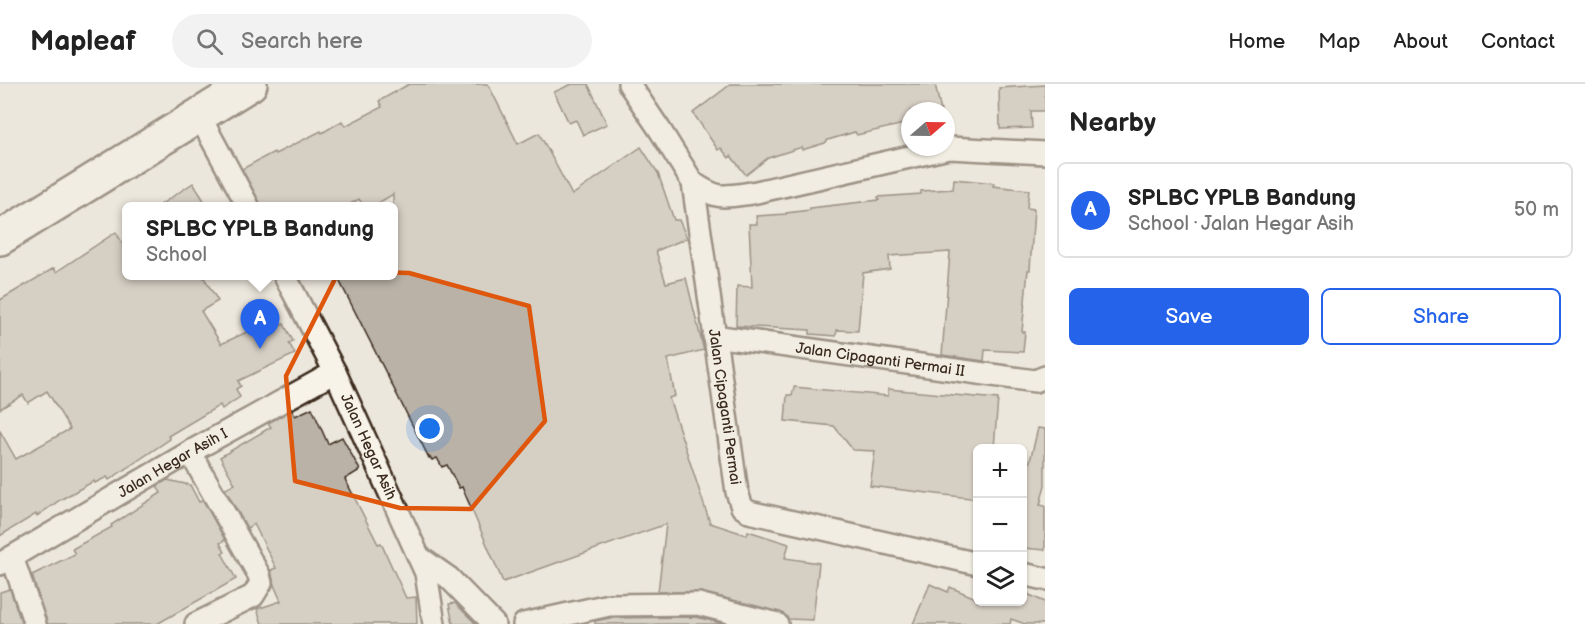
<!DOCTYPE html>
<html lang="en">
<head>
<meta charset="utf-8">
<style>
  body { margin:0; font-family:"Balsamiq Sans",sans-serif; background:#f2f2f2; color:#222 }
  .controls { position:absolute; right:18px; bottom:18px; display:grid; overflow:hidden; border-radius:9px; box-shadow:0 2px 4px #0004 }
  .controls button { width:54px; height:54px; display:grid; place-items:center; padding:0; border:0; border-bottom:2px solid #e0e0e0; background:#fff; color:#222; font:30px sans-serif }
  .compass { position:absolute; left:901px; top:18px; width:54px; height:54px; border-radius:50%; background:#fff; box-shadow:0 2px 4px #0004; rotate:70deg }
  .you { position:absolute; left:430px; top:345px; width:21px; height:21px; margin:-15px; border:4px solid #fff; border-radius:50%; background:#1a73e8; box-shadow:0 0 0 9px #1a73e833 }
  .badge { display:grid; place-items:center; width:39px; height:39px; border-radius:50%; background:#2563eb; color:#fff; font-size:20px; font-weight:700 }
  .pin { position:absolute; translate:-50% -50px; filter:drop-shadow(0 2px 3px #0008) }
  .pin::after { content:''; position:absolute; top:32px; width:21px; height:18px; background:inherit; clip-path:polygon(0 0,100% 0,50% 100%) }
  .popup { position:absolute; left:122px; top:118px; width:276px; height:78px; box-sizing:border-box; display:grid; place-content:center; border-radius:9px; background:#fff; filter:drop-shadow(0 2px 4px #0005); font-size:20px; white-space:nowrap; color:#767676 }
  .popup b { font-size:22px; color:#222 }
  .popup::after { content:''; position:absolute; left:50%; top:100%; margin-left:-12px; border:12px solid transparent; border-top-color:#fff }
  .list { margin:0; padding:0; list-style:none }
  h2 { display:flex; justify-content:space-between; align-items:center; height:78px; margin:0; padding:0 24px; font-size:26px }
  h2 small { font-size:20px; font-weight:400; color:#767676 }
  .list li { display:grid; grid-template-columns:39px 1fr auto; gap:18px; align-items:center; box-sizing:border-box; height:96px; margin:0 12px 12px; padding:0 12px; border:2px solid #e0e0e0; border-radius:9px }
  .list b { display:block; font-size:22px; white-space:nowrap }
  .list p { margin:0; font-size:20px; white-space:nowrap; color:#767676 }
  .list em { font-size:20px; font-style:normal; color:#767676 }
  .actions { display:flex; gap:12px; padding:18px 24px }
  .actions a { flex:1; padding:14px 0; border:2px solid #2563eb; border-radius:9px; text-align:center; font-size:21px; color:#2563eb }
  .actions .main { background:#2563eb; color:#fff }
  .icon { flex:none; width:33px; height:33px; fill:none; stroke:currentColor; stroke-width:2; stroke-linecap:round; stroke-linejoin:round }
  .map { position:relative; flex:none; width:1045px; height:540px; overflow:hidden }
  header { display:flex; align-items:center; gap:36px; box-sizing:border-box; height:84px; padding:0 30px; background:#fff; border-bottom:2px solid #e0e0e0 }
  header strong { font-size:28px }
  nav { display:flex; gap:33px; margin-inline-start:auto; font-size:21px }
  .search { width:420px; height:54px; background:#f2f2f2; display:flex; align-items:center; gap:15px; box-sizing:border-box; padding:0 21px; border-radius:33px; color:#767676; font-size:22px }
  main { display:flex }
  aside { flex:1; background:#fff }
  .map>svg:first-child { display:block }
  .building { fill:#bab2a7; stroke:#3b2a1e; stroke-width:1.5 }
  .lines { fill:none; stroke-linecap:round; stroke-linejoin:round }
  .street-casing { stroke:#3b2a1e; stroke-width:26 }
  .primary-casing { stroke:#3b2a1e; stroke-width:38 }
  .street { stroke:#f7f3e8; stroke-width:21 }
  .primary { stroke:#f7f3e8; stroke-width:33 }
  .marked { fill:none; stroke:#df570d; stroke-width:4.5; stroke-linejoin:round }
  .labels { text-anchor:middle; dominant-baseline:central; stroke-width:4.5; stroke-linejoin:round; paint-order:stroke }
  .street-label { font-size:15px; fill:#3b2a1e; stroke:#f7f3e8 }
</style>
</head>
<body>
<header>
<strong>Mapleaf</strong>
<div class="search"><svg class="icon" aria-label="search" viewBox="0 0 24 24"><circle cx="10" cy="10" r="6"/><path d="M15 15l6 6"/></svg>Search here</div>
<nav><a>Home</a><a>Map</a><a>About</a><a>Contact</a></nav>
</header>
<main>
<div class="map">
<svg width="1045" height="540" viewBox="0 0 1045 540">
  <rect width="100%" height="100%" fill="#ece7dc"/>
  <filter id="ink" filterUnits="userSpaceOnUse"><feTurbulence type="fractalNoise" baseFrequency=".0167" numOctaves="2"/><feDisplacementMap in="SourceGraphic" scale="12" xChannelSelector="R" yChannelSelector="G"/><feConvolveMatrix kernelMatrix="1 2 1 2 8 2 1 2 1" color-interpolation-filters="sRGB"/></filter>
  <g filter="url(#ink)">
    <g class="building">
      <path d="M 409,0 L 488,0 L 518,60 L 539,49 L 572,111 L 641,63 L 658,89 L 674,136 L 679,136 L 687,154 L 656,167 L 666,199 L 686,194 L 703,263 L 704,266 L 668,275 L 675,312 L 669,314 L 710,439 L 747,451 L 748,447 L 789,460 L 785,474 L 819,479 L 813,536 L 788,535 L 780,528 L 701,508 L 658,508 L 666,440 L 503,498 L 462,403 L 459,404 L 447,381 L 442,383 L 437,374 L 432,376 L 430,373 L 429,374 L 337,192 L 393,192 L 393,110 L 372,123 L 364,123 L 359,115 L 345,123 L 262,123 L 242,85 L 274,68 L 275,70 L 321,47 L 322,49 L 342,37 L 345,42 L 382,23 L 379,17 Z"/>
      <path d="M 572,0 L 588,0 L 607,40 L 583,51 L 576,36 L 569,39 L 554,8 Z"/>
      <path d="M 731,0 L 935,0 L 941,27 L 910,27 L 910,33 L 906,34 L 908,39 L 857,51 L 855,48 L 828,56 L 825,59 L 802,66 L 802,63 L 768,74 L 746,91 L 731,72 L 729,74 L 721,64 L 718,66 L 693,29 Z"/>
      <path d="M 1045,1 L 1045,27 L 1031,27 L 1032,44 L 1000,45 L 999,4 Z"/>
      <path d="M 954,95 L 994,99 L 993,102 L 1029,106 L 1027,124 L 1034,125 L 1030,186 L 1028,186 L 1022,248 L 1025,248 L 1023,268 L 985,266 L 984,277 L 942,271 L 950,168 L 889,172 L 890,185 L 863,189 L 858,247 L 837,246 L 836,252 L 810,250 L 810,246 L 736,242 L 737,202 L 752,203 L 749,140 L 757,140 L 756,132 L 786,130 L 786,129 L 810,126 L 810,124 L 879,116 L 878,113 L 921,110 L 921,107 L 953,105 Z"/>
      <path d="M 193,99 L 208,123 L 157,123 Z"/>
      <path d="M 116,148 L 126,166 L 126,192 L 203,192 L 218,217 L 201,227 L 221,260 L 275,235 L 279,242 L 284,240 L 293,257 L 289,259 L 295,270 L 238,297 L 241,302 L 236,305 L 240,313 L 222,325 L 220,321 L 168,352 L 170,355 L 109,396 L 107,393 L 95,399 L 94,397 L 60,416 L 37,432 L 36,430 L 0,452 L 0,347 L 16,375 L 70,345 L 47,307 L 28,319 L 23,311 L 0,325 L 0,216 L 54,184 L 56,188 Z"/>
      <path d="M 794,303 L 888,312 L 888,305 L 998,315 L 994,364 L 978,364 L 978,415 L 870,402 L 875,367 L 853,366 L 834,342 L 785,337 L 787,311 L 792,311 Z"/>
      <path d="M 312,324 L 328,360 L 342,353 L 360,386 L 345,395 L 378,460 L 381,459 L 406,514 L 416,513 L 417,540 L 262,540 L 257,525 L 281,517 L 274,501 L 271,486 L 276,484 L 254,440 L 247,444 L 225,405 L 235,400 L 220,373 L 271,343 L 268,339 L 292,326 L 295,332 Z"/>
      <path d="M 1038,344 L 1045,345 L 1045,401 L 1040,421 L 1045,422 L 1045,466 L 1023,464 L 1023,406 Z"/>
      <path d="M 167,396 L 190,401 L 199,418 L 203,416 L 225,456 L 220,459 L 225,468 L 222,469 L 236,495 L 157,540 L 47,540 L 32,491 L 75,470 L 72,465 L 112,443 L 111,441 L 161,409 L 157,402 Z"/>
      <path d="M 930,500 L 948,508 L 950,503 L 978,515 L 978,518 L 1023,518 L 1023,508 L 1045,518 L 1045,540 L 1025,540 L 1011,535 L 1010,540 L 913,540 Z"/>
      <path d="M 10,505 L 22,540 L 0,540 L 0,508 Z"/>
      <path d="M 455,519 L 476,540 L 453,540 L 449,520 Z"/>
      <path d="M 696,533 L 725,540 L 595,540 L 595,537 L 610,534 Z"/>
    </g>
    <g class="lines">
      <defs>
        <g id="street">
          <path id="s1" d="M 629,0 L 660,46 L 693,99 L 737,408 L 742,423 L 749,428 L 978,480"/>
          <path d="M 200,33 L 248,122"/>
          <path d="M 693,99 C 718,116 723,113 752,109 L 949,64 L 1045,69"/>
          <path id="s2" d="M 285,192 L 335,288 L 426,489 L 434,540"/>
          <path id="s3" d="M 714,252 L 1035,297 L 1045,293"/>
          <path d="M 190,368 L 259,491 L 261,499 L 253,512 L 196,540"/>
          <path d="M 12,473 L 35,540"/>
          <path d="M 419,473 L 449,494 L 494,540"/>
          <path id="s4" d="M 0,480 L 190,368 L 335,288"/>
          <path d="M 1023,490 L 1045,495"/>
          <path d="M 524,540 L 609,521 L 698,520 L 777,540"/>
        </g>
        <path id="primary" d="M 0,154 L 250,0"/>
      </defs>
      <use href="#street" class="street-casing"/>
      <use href="#primary" class="primary-casing"/>
      <use href="#street" class="street"/>
      <use href="#primary" class="primary"/>
    </g>
  </g>
  <path d="M0 0H1045V540H0ZM 339,187 L 409,189 L 529,222 L 545,337 L 471,425 L 400,424 L 295,397 L 286,292 Z" fill="#ece7dc" fill-opacity=".55" fill-rule="evenodd"/>
  <path class="marked" d="M 339,187 L 409,189 L 529,222 L 545,337 L 471,425 L 400,424 L 295,397 L 286,292 Z"/>
  <g class="labels">
    <g class="street-label">
      <text stroke="none"><textPath href="#s3" startOffset="168">Jalan Cipaganti Permai II</textPath></text>
      <text stroke="none"><textPath href="#s1" startOffset="344">Jalan Cipaganti Permai</textPath></text>
      <text stroke="none"><textPath href="#s2" startOffset="190">Jalan Hegar Asih</textPath></text>
      <text stroke="none"><textPath href="#s4" startOffset="200">Jalan Hegar Asih I</textPath></text>
    </g>
  </g>
</svg>
<div class="controls">
<button>+</button>
<button>−</button>
<button><svg class="icon" aria-label="layers" viewBox="0 0 24 24"><path d="M12 4l9 5-9 5-9-5zM3 14l9 5 9-5"/></svg></button>
</div>
<svg class="compass" viewBox="-18 -18 36 36"><path d="M0-13l5 13h-10z" fill="#e53935"/><path d="M0 13l5-13h-10z" fill="#767676"/></svg>
<div class="you"></div>
<div class="pin badge" style="left:260px;top:265px">A</div>
<div class="popup"><b>SPLBC YPLB Bandung</b>School</div>
</div>
<aside>
<h2>Nearby<small></small></h2>
<ul class="list">
<li><span class="badge">A</span><div><b>SPLBC YPLB Bandung</b><p>School · Jalan Hegar Asih</p></div><em>50 m</em></li>
</ul>
<div class="actions"><a class="main">Save</a><a>Share</a></div>
</aside>
</main>
</body>
</html>
